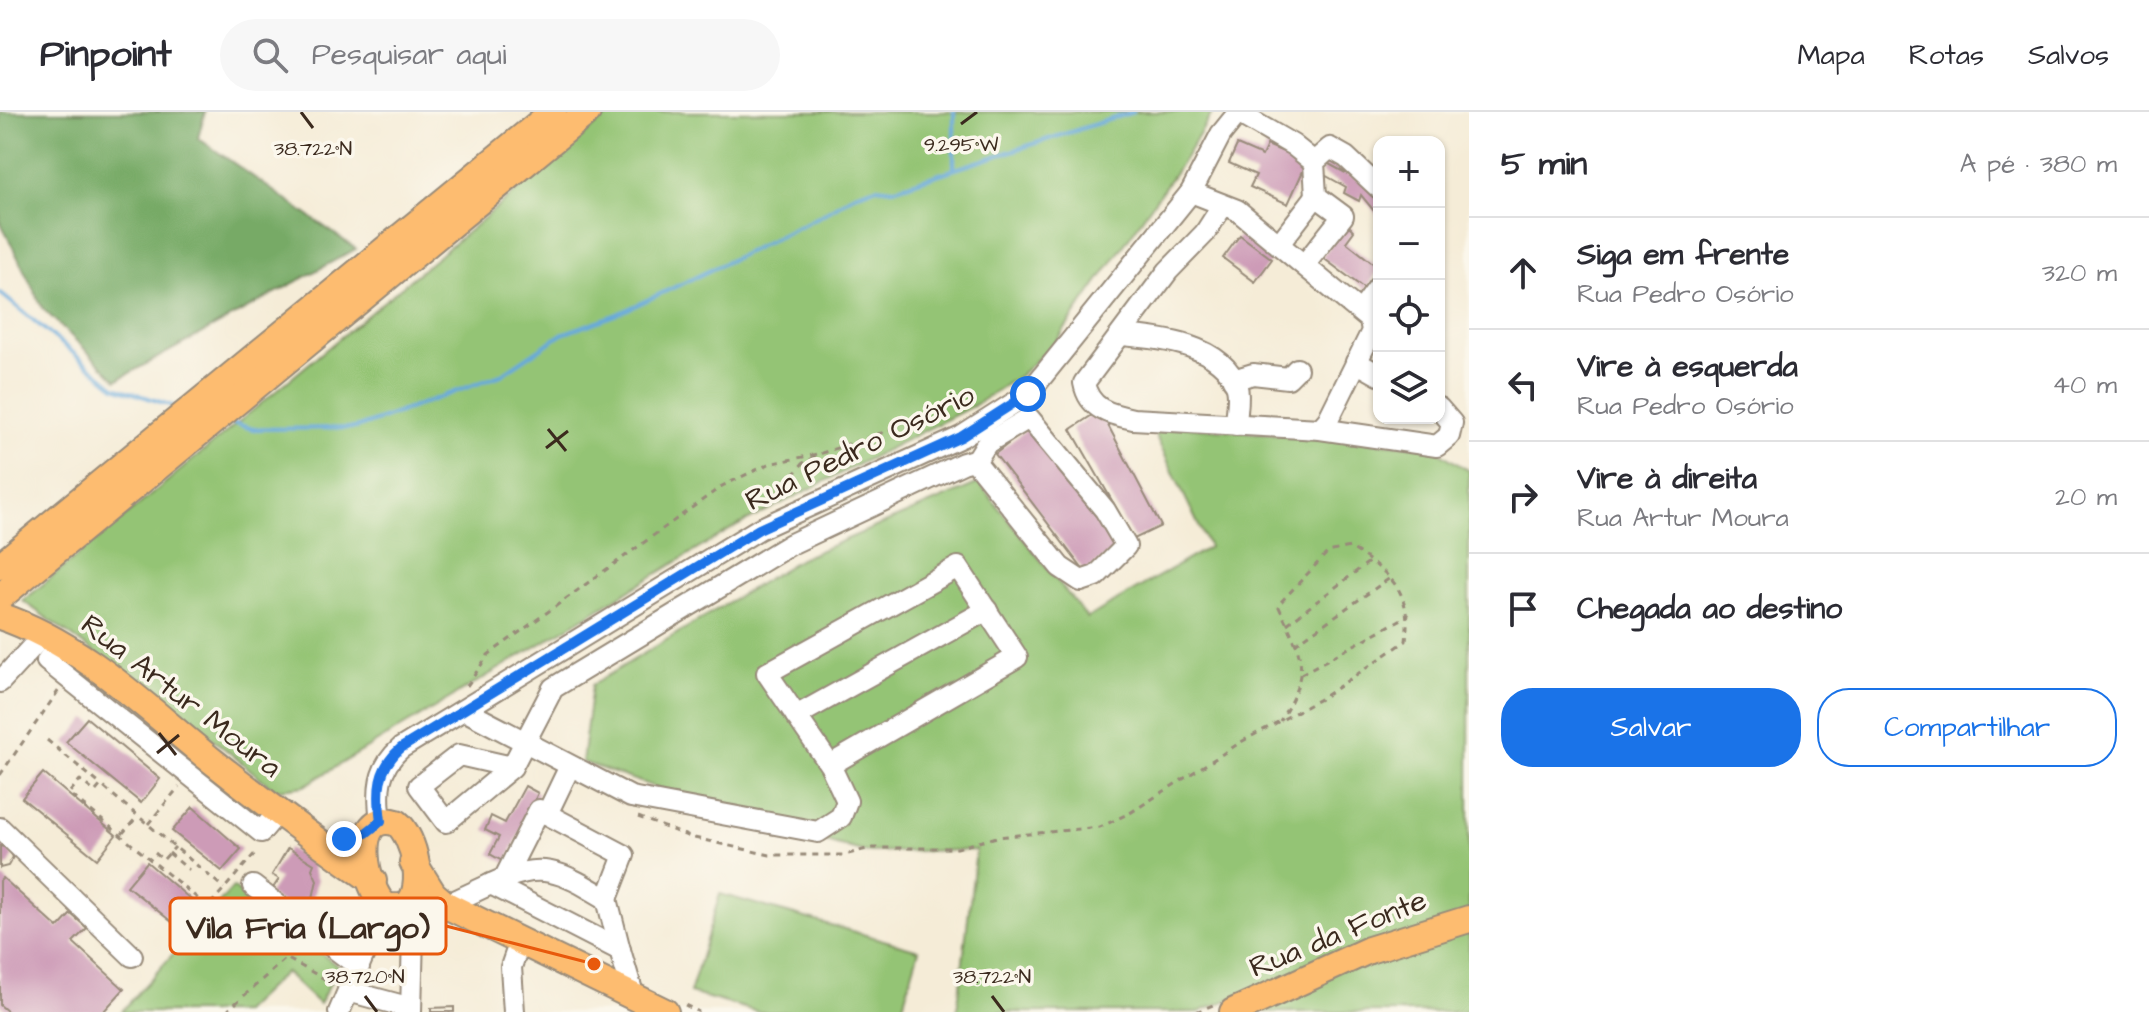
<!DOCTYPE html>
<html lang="pt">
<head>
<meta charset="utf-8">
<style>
  body { margin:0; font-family:"Architects Daughter",sans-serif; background:#f7f7f7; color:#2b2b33 }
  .controls { position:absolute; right:24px; top:24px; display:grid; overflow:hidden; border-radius:16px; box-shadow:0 2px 6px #0004 }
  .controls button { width:72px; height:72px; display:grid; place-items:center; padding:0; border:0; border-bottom:2px solid #e1e1e2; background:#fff; color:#2b2b33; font:40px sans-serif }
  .stop { position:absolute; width:24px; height:24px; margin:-18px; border:6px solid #1a73e8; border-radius:50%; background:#fff }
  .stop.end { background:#1a73e8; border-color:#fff; box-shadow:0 2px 8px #0008 }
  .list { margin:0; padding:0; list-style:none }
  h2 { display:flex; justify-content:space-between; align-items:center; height:104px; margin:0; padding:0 32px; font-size:34px }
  h2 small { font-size:26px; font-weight:400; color:#7c7c81 }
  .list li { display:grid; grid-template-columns:52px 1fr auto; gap:24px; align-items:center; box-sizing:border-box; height:112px; padding:0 32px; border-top:2px solid #e1e1e2 }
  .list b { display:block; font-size:30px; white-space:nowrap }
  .list p { margin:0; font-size:26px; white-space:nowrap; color:#7c7c81 }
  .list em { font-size:26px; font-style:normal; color:#7c7c81 }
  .actions { display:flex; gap:16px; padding:24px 32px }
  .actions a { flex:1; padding:18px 0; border:2px solid #1a73e8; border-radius:32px; text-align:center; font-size:28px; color:#1a73e8 }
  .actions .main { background:#1a73e8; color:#fff }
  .icon { flex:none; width:44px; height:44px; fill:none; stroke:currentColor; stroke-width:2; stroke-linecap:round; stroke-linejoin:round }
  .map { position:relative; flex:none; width:1469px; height:900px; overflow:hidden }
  header { display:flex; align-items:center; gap:48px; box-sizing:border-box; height:112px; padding:0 40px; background:#fff; border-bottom:2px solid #e1e1e2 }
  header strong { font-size:38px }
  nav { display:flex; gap:44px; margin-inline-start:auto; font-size:28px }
  .search { width:560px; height:72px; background:#f7f7f7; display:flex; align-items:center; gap:20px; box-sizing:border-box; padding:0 28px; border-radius:44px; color:#7c7c81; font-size:30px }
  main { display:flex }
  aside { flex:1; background:#fff }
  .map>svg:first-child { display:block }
  .green { fill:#94c474; stroke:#687749; stroke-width:2 }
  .forest { fill:#7a6; stroke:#596a42; stroke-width:2 }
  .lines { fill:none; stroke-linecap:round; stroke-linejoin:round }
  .stream { stroke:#66a9db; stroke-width:4 }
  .building { fill:#cd9bb7 }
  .minor-casing { stroke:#988b7a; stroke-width:24 }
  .major-casing { stroke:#988b7a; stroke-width:30 }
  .path { stroke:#988b7a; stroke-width:3; stroke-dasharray:6 6; stroke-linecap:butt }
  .minor { stroke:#fff; stroke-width:20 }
  .major { stroke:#fdbc70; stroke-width:26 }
  .route { stroke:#1a73e8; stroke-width:10 }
  .ticks { fill:none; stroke:#3b2a1e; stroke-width:3 }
  .labels { text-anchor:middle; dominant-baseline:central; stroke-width:7; stroke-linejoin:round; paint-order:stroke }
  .street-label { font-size:30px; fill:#3b2a1e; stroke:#fbf7ec }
  .ticks-label { font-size:20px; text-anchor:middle; fill:#3b2a1e; stroke:#fbf7ec; stroke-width:7; stroke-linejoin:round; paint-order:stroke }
  .leader { fill:none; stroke:#e8590c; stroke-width:3 }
  .callout-dot { fill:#e8590c; stroke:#fbf7ec; stroke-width:3 }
  .callout { fill:#fbf7ec; stroke:#e8590c; stroke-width:3 }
  .callout-label { font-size:32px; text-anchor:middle; font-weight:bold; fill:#3b2a1e }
</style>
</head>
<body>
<header>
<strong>Pinpoint</strong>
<div class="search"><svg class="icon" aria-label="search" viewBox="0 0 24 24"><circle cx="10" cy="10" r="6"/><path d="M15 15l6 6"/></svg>Pesquisar aqui</div>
<nav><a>Mapa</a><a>Rotas</a><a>Salvos</a></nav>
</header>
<main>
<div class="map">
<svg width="1469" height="900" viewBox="0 0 1469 900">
  <rect width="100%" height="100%" fill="#fbf7ec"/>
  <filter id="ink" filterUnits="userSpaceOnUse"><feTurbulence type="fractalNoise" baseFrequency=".0125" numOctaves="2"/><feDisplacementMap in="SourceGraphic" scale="16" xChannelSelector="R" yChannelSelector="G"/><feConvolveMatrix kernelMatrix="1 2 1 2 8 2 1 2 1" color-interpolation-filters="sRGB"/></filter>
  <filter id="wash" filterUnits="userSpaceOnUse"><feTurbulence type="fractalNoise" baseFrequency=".006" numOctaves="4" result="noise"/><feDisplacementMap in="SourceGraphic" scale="32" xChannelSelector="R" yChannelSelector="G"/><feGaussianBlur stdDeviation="1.8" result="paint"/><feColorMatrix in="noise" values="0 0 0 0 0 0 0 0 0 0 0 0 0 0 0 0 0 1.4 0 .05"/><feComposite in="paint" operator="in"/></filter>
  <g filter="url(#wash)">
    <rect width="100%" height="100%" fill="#f5ecd7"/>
    <g class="green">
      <path d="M 612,0 L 1213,0 L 1185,46 L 1055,231 L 1020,263 L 975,293 L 733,416 L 304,674 L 275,678 L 198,615 L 23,489 Z"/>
      <path d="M 1150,312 L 1431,335 L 1469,359 L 1469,900 L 1266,900 L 1252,878 L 1199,900 L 957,900 L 976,738 L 865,740 L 760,711 L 582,650 L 592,573 L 800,447 L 979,371 L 1087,506 L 1209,435 Z"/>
      <path d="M 233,775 L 339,855 L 319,892 L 285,860 L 243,900 L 121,900 Z"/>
      <path d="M 720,782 L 919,838 L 901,900 L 759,900 L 690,881 Z"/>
    </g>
    <path class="forest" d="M 0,0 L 205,0 L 198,26 L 356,137 L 117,268 L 43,197 L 0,109 Z"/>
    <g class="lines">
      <g class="stream">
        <path d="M 954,0 L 954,56"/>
        <path d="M 0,181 L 115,275 L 179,296"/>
        <path d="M 229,310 L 253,317 L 356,316 L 501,263 L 562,222 L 615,203 L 692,167 L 820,104 L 855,82 L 876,75 L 893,77 L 1133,0"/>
      </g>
    </g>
    <g id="blocks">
      <g class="building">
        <path d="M 1237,33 L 1262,44 L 1267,33 L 1307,50 L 1288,92 L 1250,75 L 1256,63 L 1229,51 Z"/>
        <path d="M 1327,51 L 1368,73 L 1379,87 L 1379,105 L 1361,83 L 1359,89 L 1344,81 L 1346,75 L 1321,61 Z"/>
        <path d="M 1347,112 L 1354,119 L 1346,130 L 1379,156 L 1366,178 L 1322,145 Z"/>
        <path d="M 1240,123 L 1272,147 L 1255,170 L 1223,146 Z"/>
        <path d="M 1100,298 L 1161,414 L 1134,427 L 1071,317 Z"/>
        <path d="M 1030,315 L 1121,433 L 1085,460 L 995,342 Z"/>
        <path d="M 87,606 L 160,667 L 141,691 L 66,630 Z"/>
        <path d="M 43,661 L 116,723 L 97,747 L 22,686 Z"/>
        <path d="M 525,674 L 538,681 L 506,751 L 490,742 L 499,725 L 485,718 L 491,704 L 505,711 Z"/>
        <path d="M 193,695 L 241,737 L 222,759 L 172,719 Z"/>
        <path d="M 0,734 L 8,736 L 13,745 L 8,754 L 0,756 Z"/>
        <path d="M 288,736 L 314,752 L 312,757 L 317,768 L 313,786 L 332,793 L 327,807 L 317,819 L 269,782 L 279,767 L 272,763 Z"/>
        <path d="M 147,750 L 196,792 L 177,814 L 127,774 Z"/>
        <path d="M 3,766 L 58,816 L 71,802 L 87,816 L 73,830 L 124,877 L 103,900 L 8,900 L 0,893 L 0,769 Z"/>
        <path d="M 454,895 L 454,900 L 431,900 L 431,896 Z"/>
      </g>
    </g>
  </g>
  <g filter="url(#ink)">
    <use href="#blocks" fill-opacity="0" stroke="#988b7a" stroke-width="2"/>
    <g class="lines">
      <defs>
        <g id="minor">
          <path d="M 1191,80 L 1237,98 L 1370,208 L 1372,219 L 1328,308 L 1320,317 L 1133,307 C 1109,302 1089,297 1084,271 L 1168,159 L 1205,121 L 1223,93"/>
          <path d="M 1316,84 L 1314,50 L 1330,36 L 1346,45 L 1379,76"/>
          <path d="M 1279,132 L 1316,84 L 1343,104 L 1305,152"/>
          <path d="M 1362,198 L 1379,174"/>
          <path d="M 1122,223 C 1160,226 1222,232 1237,275 C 1240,286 1236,302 1236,313"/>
          <path d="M 1356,250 L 1379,263"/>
          <path d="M 1233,268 L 1253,262 L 1288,266 L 1297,257"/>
          <path d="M 1320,317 L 1437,334 L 1449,324 L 1452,311 L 1439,296"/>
          <path d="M 60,530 L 47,549 L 261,720 L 278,700"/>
          <path d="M 0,570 L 45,521"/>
          <path d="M 464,598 L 631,685 L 818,720 L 841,705 L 847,689 L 830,653 L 767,561 L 958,455 L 1017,545 L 830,653"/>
          <path d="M 796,604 L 987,498"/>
          <path d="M 512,655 L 446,710 L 419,674 L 459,643 L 512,655 L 553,576 L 791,432 L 963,351 L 977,347 L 987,331 L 1029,306 L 1105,398 L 1126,434 L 1096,464 L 1081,469 L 1060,455 L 974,348"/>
          <path d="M 547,702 L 570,654"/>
          <path d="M 381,709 C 377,679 377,657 401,636 L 759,417 L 961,325 L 1028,282 L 1191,80 L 1221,22 L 1238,1 L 1293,33 L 1314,50"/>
          <path d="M 0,716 L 132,844"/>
          <path d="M 491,772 C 543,748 560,759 607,787 L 624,743 L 539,698 L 504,767"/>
          <path d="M 253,774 L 359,855"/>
          <path d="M 607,787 L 620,838"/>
          <path d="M 446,793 L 491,772 L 620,838 L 634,885"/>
          <path d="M 348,879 L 411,896"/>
          <path d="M 339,900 L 369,830 L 375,780"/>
          <path d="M 411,900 L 413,822"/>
          <path d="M 514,900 L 511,855 L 520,829"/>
        </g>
        <g id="major">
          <path d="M 0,454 L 553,0"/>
          <path d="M 0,485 L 587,0"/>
          <path d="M 0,504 C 83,532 144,594 211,648 C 264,690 318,730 373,769"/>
          <path d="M 413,750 L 433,782 L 446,793 L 665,900"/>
          <path d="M 408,792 C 426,776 414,724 397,711 C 348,695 366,781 385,793 C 394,798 431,792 446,793"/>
          <path d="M 1233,900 L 1369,838 L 1469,807"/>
        </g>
      </defs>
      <use href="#minor" class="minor-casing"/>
      <use href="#major" class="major-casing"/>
      <g class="path">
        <path d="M 770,391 L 803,351 L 822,341 L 899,315"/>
        <path d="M 1287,512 L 1370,449"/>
        <path d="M 1295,532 L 1390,466"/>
        <path d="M 1301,562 L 1409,503"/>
        <path d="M 467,574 L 488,543 L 722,374 L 769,352 L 822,341"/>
        <path d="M 47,628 L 101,673"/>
        <path d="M 0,663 L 59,578"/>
        <path d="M 638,705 L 690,725 L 770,743 L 845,743 L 870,736 L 957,736 L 997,725 L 1100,715 L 1130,701 L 1241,630 L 1322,586 L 1406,529 C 1412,477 1390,462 1350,435 L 1328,440 L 1278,493 C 1303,547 1312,555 1280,609"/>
        <path d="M 148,712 L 179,675"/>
        <path d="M 122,722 L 138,704"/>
        <path d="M 155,741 L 163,748 L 175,735"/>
        <path d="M 169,741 L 189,758"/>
        <path d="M 207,794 L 69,681 L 80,668 L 95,680 L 101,673 L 224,776"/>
        <path d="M 171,837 L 258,738"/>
        <path d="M 685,893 L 699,900"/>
        <path d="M 226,900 L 286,846 L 332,871"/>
        <path d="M 1196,900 L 1213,893"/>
      </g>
      <use href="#minor" class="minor"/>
      <use href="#major" class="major"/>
    </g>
  </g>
  <g class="lines" filter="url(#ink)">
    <path class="route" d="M 344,727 L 366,721 L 381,709 C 377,679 377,657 401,636 L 759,417 L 961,325 L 1028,282"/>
  </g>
  <path class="ticks" d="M 301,0 L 313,16M 961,12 L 977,0M 548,317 L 566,339M 546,336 L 568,319M 159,621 L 176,643M 157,641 L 179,623M 365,884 L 377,900M 992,884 L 1004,900"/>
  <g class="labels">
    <g class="street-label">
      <text transform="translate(860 336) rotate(-26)">Rua Pedro Osório</text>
      <text transform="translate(181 584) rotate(38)">Rua Artur Moura</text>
      <text transform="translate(1338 822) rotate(-22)">Rua da Fonte</text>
    </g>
  </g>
  <g class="ticks-label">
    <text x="961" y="39">9.295°W</text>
    <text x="313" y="43">38.722°N</text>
    <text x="365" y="871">38.720°N</text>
    <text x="992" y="871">38.722°N</text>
  </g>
  <path class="leader" d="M594 852L446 814"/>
  <circle class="callout-dot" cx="594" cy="852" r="8"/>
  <rect class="callout" x="170" y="786" width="276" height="56" rx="8"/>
  <g class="callout-label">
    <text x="308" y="826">Vila Fria (Largo)</text>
  </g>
</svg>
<div class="controls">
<button>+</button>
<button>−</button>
<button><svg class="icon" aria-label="locate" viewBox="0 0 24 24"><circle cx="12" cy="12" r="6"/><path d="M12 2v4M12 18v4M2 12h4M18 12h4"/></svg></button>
<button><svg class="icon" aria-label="layers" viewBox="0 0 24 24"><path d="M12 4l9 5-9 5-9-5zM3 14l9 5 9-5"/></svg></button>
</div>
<div class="stop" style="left:1028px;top:282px"></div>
<div class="stop end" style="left:344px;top:727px"></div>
</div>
<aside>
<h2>5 min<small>A pé · 380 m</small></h2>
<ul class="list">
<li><svg class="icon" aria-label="ahead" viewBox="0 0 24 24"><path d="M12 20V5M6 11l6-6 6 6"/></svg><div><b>Siga em frente</b><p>Rua Pedro Osório</p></div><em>320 m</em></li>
<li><svg class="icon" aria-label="left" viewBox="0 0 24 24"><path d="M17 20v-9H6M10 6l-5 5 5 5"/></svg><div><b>Vire à esquerda</b><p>Rua Pedro Osório</p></div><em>40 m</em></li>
<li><svg class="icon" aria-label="right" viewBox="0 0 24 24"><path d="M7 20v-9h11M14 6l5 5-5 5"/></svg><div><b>Vire à direita</b><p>Rua Artur Moura</p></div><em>20 m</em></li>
<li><svg class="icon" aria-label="arrive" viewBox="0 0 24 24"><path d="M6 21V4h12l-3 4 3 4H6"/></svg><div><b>Chegada ao destino</b></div></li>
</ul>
<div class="actions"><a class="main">Salvar</a><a>Compartilhar</a></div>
</aside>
</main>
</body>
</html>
